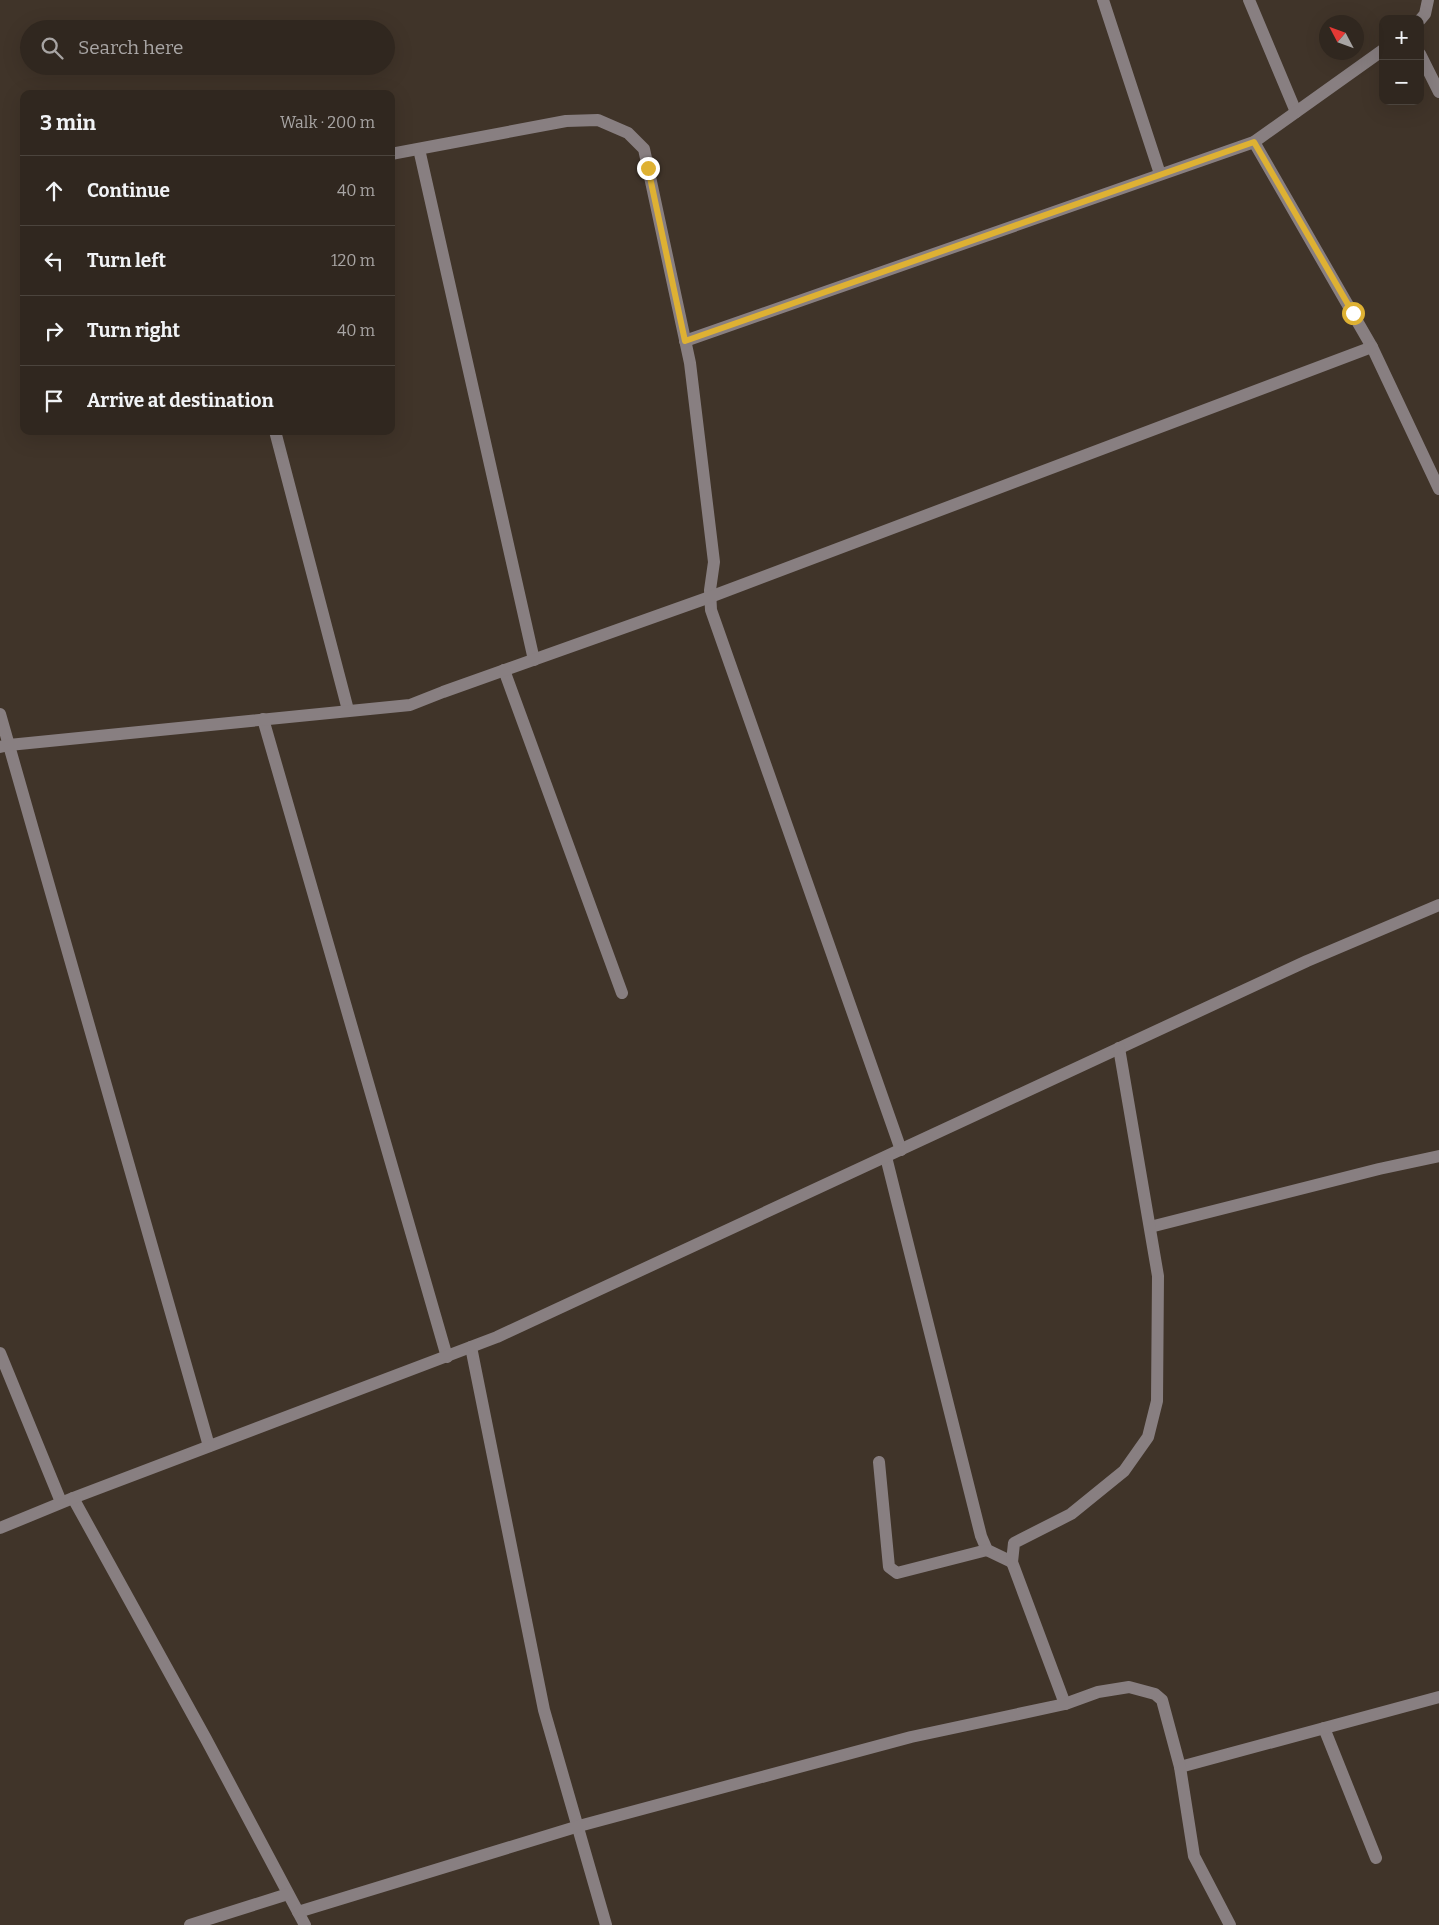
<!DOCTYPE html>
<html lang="en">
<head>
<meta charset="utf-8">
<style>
  body { margin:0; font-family:Bitter,serif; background:#3c332c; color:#f1f3f6 }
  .controls { position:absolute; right:15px; top:15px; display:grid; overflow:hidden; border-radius:10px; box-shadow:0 5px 20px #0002 }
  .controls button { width:45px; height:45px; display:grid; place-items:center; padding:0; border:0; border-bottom:1px solid #4b443d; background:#30271f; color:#f1f3f6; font:25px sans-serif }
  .compass { position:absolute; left:1319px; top:15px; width:45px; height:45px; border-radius:50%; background:#30271f; box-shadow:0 5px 20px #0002; rotate:311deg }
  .stop { position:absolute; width:15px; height:15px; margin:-11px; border:4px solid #deb133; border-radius:50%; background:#fff }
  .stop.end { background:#deb133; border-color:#fff; box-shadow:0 1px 5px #0008 }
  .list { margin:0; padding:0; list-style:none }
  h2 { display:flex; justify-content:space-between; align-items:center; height:65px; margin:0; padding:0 20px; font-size:21px }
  h2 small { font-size:16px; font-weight:400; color:#a8a5a4 }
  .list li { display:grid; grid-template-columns:32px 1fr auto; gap:15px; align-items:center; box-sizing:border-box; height:70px; padding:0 20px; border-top:1px solid #4b443d }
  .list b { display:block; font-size:19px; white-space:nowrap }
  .list em { font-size:16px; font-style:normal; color:#a8a5a4 }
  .icon { flex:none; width:28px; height:28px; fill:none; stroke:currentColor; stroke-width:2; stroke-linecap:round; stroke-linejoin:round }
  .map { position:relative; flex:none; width:1439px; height:1925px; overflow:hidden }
  .search { position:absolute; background:#30271f; box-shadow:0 5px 20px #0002; left:20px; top:20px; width:375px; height:55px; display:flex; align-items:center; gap:12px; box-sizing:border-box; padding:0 18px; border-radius:28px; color:#a8a5a4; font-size:19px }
  .panel { position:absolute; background:#30271f; box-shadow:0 5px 20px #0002; left:20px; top:90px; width:375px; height:345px; border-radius:10px }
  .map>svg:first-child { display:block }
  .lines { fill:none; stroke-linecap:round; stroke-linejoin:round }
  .minor { stroke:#887f81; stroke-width:12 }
  .route { stroke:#deb133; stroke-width:6 }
</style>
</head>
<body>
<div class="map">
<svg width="1439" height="1925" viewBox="0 0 1439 1925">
  <rect width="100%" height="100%" fill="#403429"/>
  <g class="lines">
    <g class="minor">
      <path d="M 1103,0 L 1160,174"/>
      <path d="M 1249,0 L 1296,112"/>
      <path d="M 1420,20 L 1425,14 L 1428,0"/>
      <path d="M 1420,54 L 1439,92"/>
      <path d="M 1254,142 L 1372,347 L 1439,489"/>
      <path d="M 419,149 L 534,660"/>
      <path d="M 391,154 L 566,121 L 598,120 L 628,133 L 644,149 L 690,363 L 714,562 L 710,590 L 711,610 L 901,1150"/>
      <path d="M 685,341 L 1254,142 L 1383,50"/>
      <path d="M 275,431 L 348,710"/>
      <path d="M 504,670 L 622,993"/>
      <path d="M 0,714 L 209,1446"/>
      <path d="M 263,719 L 447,1357"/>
      <path d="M 0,747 L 9,745 L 410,705 L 443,692 L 710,597 L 1372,347"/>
      <path d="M 886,1157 L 981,1536 L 987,1550 L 1012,1562"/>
      <path d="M 1150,1227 L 1379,1169 L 1439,1156"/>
      <path d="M 471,1347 L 544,1710 L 606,1925"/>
      <path d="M 0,1353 L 61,1502"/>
      <path d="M 879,1462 L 889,1567 L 897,1573 L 987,1550"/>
      <path d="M 73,1498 L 206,1739 L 305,1925"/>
      <path d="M 0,1528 L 73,1498 L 497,1337 L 1307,961 L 1439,905"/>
      <path d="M 1065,1704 L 1012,1562 L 1014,1543 L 1071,1514 L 1124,1471 L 1148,1437 L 1157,1401 L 1158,1276 L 1119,1048"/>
      <path d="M 1324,1728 L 1376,1858"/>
      <path d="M 1180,1767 L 1439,1697"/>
      <path d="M 298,1912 L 579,1826 L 911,1737 L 1065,1704 L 1098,1692 L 1129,1687 L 1155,1694 L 1162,1700 L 1180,1767 L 1194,1856 L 1230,1925"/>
      <path d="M 190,1925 L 288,1894"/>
    </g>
  </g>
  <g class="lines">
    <path class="route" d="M 648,168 L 685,341 L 1254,142 L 1353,313"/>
  </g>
</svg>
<div class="controls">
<button>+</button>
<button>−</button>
</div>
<svg class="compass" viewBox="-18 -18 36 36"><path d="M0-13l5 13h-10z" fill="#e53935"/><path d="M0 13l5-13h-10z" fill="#a8a5a4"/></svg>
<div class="stop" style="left:1353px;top:313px"></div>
<div class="stop end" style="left:648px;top:168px"></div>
<div class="search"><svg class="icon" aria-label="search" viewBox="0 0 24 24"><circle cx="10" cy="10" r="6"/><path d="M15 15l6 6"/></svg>Search here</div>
<section class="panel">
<h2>3 min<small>Walk · 200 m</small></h2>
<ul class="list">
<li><svg class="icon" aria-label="ahead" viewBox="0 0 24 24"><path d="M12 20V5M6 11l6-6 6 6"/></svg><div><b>Continue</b></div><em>40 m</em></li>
<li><svg class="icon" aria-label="left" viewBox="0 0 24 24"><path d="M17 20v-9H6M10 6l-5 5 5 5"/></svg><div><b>Turn left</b></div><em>120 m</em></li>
<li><svg class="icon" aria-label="right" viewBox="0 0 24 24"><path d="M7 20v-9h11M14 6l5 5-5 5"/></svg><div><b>Turn right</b></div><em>40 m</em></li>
<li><svg class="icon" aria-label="arrive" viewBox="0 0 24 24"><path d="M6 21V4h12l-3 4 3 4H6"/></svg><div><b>Arrive at destination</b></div></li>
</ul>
</section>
</div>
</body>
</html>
